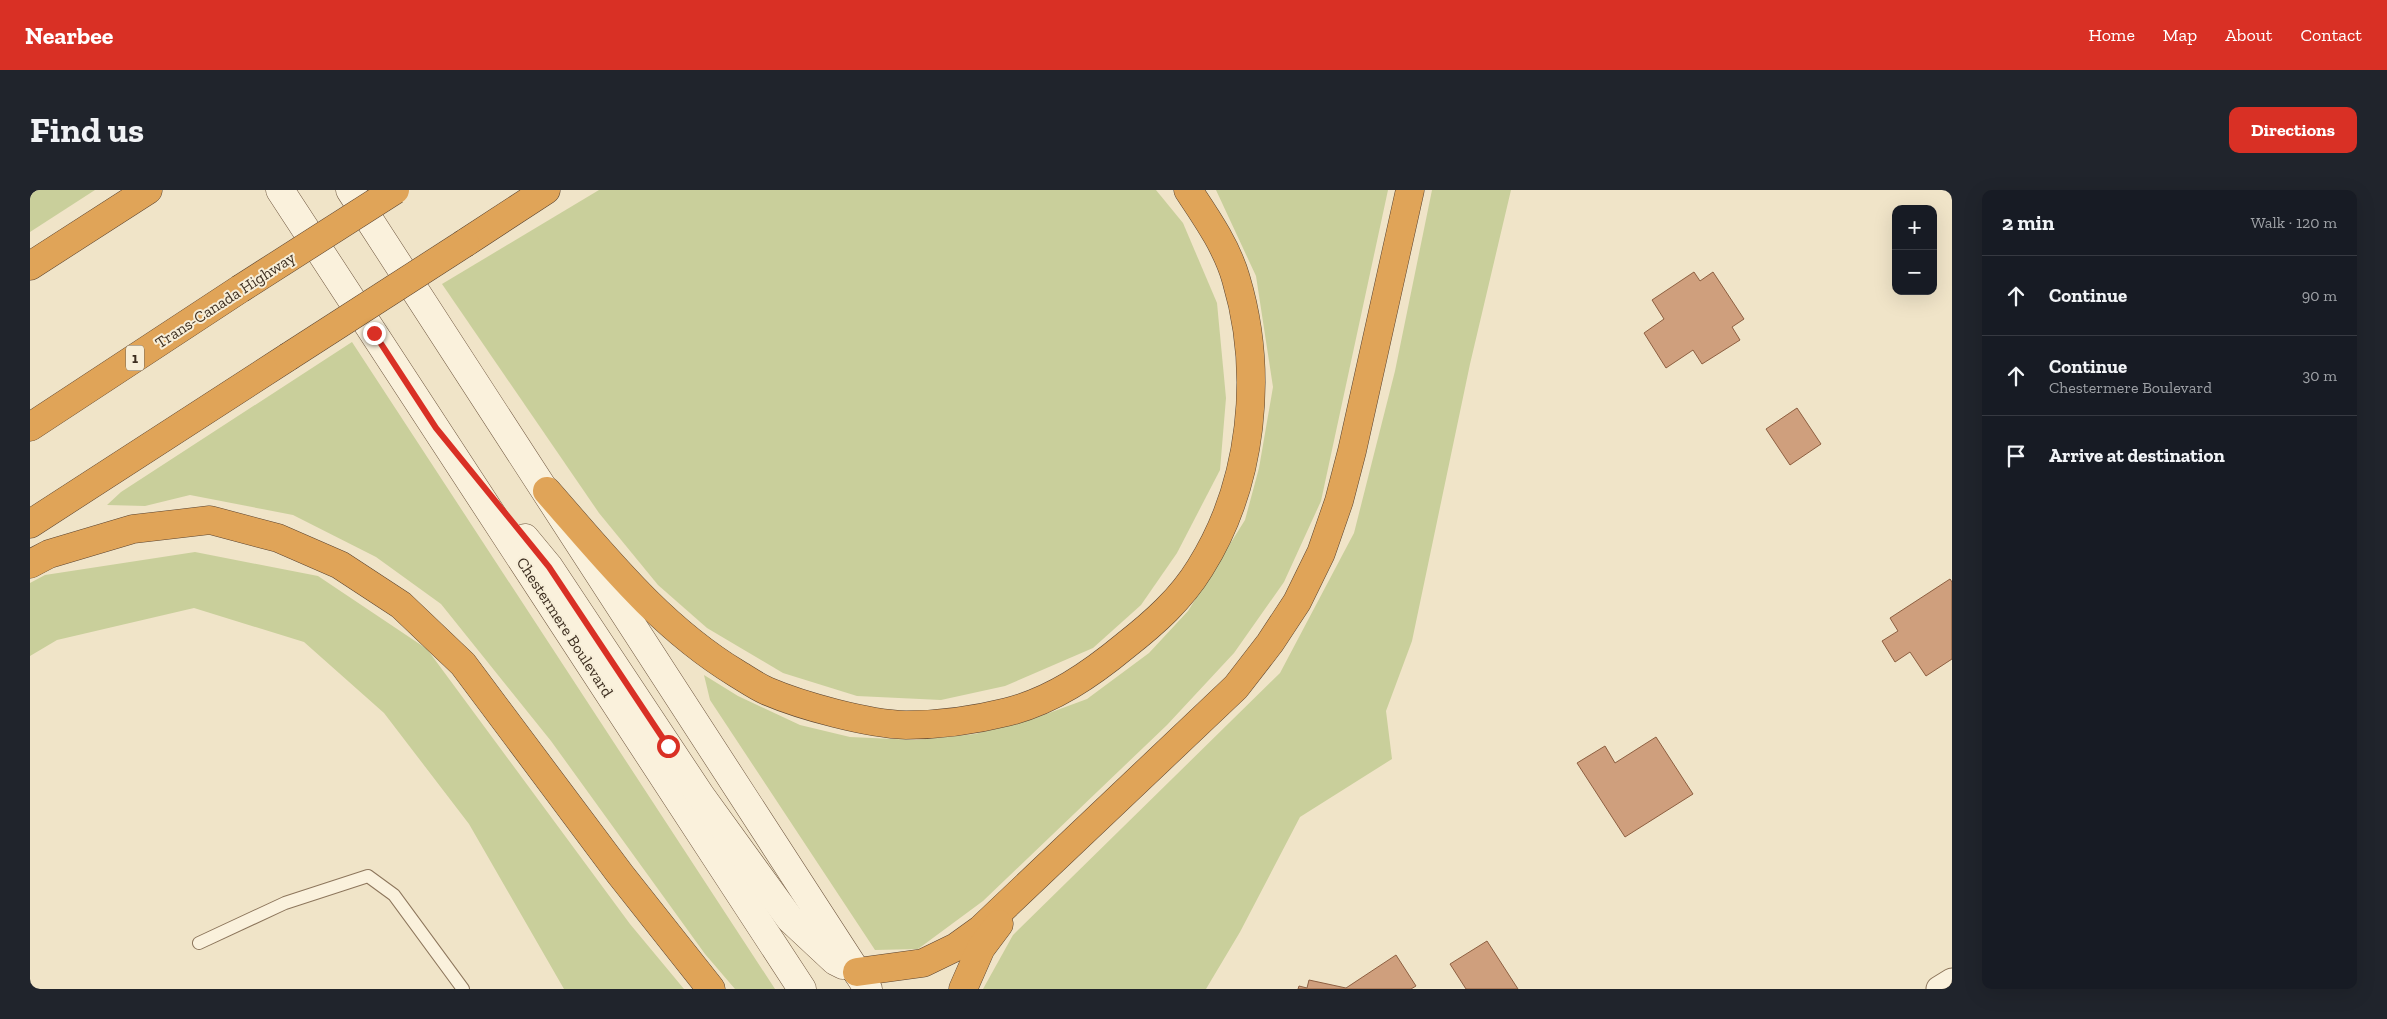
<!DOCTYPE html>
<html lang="en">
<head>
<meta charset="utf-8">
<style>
  body { margin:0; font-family:"Zilla Slab",serif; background:#20242c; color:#f1f3f6 }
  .controls { position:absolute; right:15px; top:15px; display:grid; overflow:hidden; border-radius:10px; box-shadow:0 5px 20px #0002 }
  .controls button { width:45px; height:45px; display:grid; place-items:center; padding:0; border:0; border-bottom:1px solid #363941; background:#171b24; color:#f1f3f6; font:25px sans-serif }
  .stop { position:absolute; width:15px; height:15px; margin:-11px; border:4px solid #d93025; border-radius:50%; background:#fff }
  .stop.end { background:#d93025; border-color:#fff; box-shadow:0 1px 5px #0008 }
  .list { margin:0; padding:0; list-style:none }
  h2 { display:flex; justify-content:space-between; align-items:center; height:65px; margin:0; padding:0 20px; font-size:21px }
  h2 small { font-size:16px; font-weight:400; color:#9ea1a6 }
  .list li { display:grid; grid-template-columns:32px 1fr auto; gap:15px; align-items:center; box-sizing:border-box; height:80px; padding:0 20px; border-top:1px solid #363941 }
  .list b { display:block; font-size:19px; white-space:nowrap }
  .list p { margin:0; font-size:16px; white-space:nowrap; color:#9ea1a6 }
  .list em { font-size:16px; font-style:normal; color:#9ea1a6 }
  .icon { flex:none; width:28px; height:28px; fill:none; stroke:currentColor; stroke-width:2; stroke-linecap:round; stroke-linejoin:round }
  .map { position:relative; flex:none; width:1922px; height:799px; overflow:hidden; border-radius:10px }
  header { display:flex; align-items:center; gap:30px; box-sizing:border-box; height:70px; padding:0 25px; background:#d93025; color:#fff }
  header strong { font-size:24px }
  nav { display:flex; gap:28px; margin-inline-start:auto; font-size:18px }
  .intro { display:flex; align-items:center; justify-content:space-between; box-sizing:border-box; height:120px; padding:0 30px }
  h1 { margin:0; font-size:35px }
  .button { padding:12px 22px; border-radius:10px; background:#d93025; color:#fff; font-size:18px; font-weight:700 }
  main { display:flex; gap:30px; padding:0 30px }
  aside { flex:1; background:#171b24; border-radius:10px; box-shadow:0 5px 20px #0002 }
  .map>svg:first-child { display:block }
  .green { fill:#c9cf9b }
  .building { fill:#cf9f7d; stroke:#8d5f41 }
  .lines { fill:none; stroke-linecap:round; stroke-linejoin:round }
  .lane-casing { stroke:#8d765c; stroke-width:14 }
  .street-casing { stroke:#8d765c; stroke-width:27 }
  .secondary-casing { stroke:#6f573f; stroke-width:29 }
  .highway-casing { stroke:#5b4430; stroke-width:29 }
  .lane { stroke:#faf1dc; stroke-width:12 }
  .street { stroke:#faf1dc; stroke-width:25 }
  .secondary { stroke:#faf1dc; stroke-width:28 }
  .highway { stroke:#e0a458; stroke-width:28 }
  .highway-bridge-casing { stroke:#5b4430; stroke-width:29; stroke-linecap:butt }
  .highway-bridge { stroke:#e0a458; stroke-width:28 }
  .route { stroke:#d93025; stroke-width:6 }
  .labels { text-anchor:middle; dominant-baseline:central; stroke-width:4; stroke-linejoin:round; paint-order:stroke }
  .shield { fill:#f7eed8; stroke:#756857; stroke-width:1 }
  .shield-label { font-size:15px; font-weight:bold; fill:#3d2e20 }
  .street-label { font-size:16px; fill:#3d2e20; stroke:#f7eed8 }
</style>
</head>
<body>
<header>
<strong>Nearbee</strong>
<nav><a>Home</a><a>Map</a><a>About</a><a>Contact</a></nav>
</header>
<div class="intro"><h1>Find us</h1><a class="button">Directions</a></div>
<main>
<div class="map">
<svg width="1922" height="799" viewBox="0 0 1922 799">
  <rect width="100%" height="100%" fill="#f0e4c8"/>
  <g class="green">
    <path d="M 0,0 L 65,0 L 0,42 Z"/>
    <path d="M 569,0 L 1126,0 L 1153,33 L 1187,113 L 1196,208 L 1190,280 L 1147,363 L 1111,415 L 1063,458 L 975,496 L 911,510 L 827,506 L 753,483 L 677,438 L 628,395 L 569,323 L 412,94 Z"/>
    <path d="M 1186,0 L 1358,0 L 1291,311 L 1254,392 L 1204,463 L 1137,535 L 953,711 L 888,759 L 845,760 L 680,510 L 674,485 L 708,506 L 770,535 L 820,547 L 886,550 L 945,544 L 1000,530 L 1057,509 L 1119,463 L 1158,421 L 1215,330 L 1229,278 L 1243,197 L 1226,86 Z"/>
    <path d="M 1402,0 L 1481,0 L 1440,174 L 1382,451 L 1356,521 L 1362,569 L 1270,627 L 1210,742 L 1176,799 L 953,799 L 983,745 L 1250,483 L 1324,343 L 1365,181 Z"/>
    <path d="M 322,152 L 745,799 L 705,799 L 675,764 L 521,551 L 411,414 L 346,367 L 263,325 L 160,305 L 115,316 L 77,315 L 91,302 Z"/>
    <path d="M 165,362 L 288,386 L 397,459 L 600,734 L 654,799 L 534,799 L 439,634 L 354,523 L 274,452 L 164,418 L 27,450 L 0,466 L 0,393 L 15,385 Z"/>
  </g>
  <g class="building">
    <path d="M 1664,82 L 1670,91 L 1683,82 L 1714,129 L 1702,137 L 1710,150 L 1672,174 L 1663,160 L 1636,178 L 1614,143 L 1634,129 L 1622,110 Z"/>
    <path d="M 1767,218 L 1791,254 L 1760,275 L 1736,239 Z"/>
    <path d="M 1920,389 L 1922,392 L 1922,469 L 1896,486 L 1880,462 L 1865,472 L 1852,451 L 1868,441 L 1860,428 Z"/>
    <path d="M 1626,547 L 1663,604 L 1595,647 L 1547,573 L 1575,556 L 1585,573 Z"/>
    <path d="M 1457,751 L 1488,799 L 1436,799 L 1420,774 Z"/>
    <path d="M 1366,765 L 1386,796 L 1381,799 L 1268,799 L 1269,796 L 1277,798 L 1279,790 L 1316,798 Z"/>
  </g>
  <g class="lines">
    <defs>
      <path id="lane" d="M 169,753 L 255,713 L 338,686 L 364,705 L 433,799"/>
      <path id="street" d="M 1909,799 L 1922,791"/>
      <g id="secondary">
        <path d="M 250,0 L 772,799"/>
        <path d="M 320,0 L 838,799"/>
        <path d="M 495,348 L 519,377 L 671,606 L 760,729 L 805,771 L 813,775"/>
      </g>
      <g id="highway">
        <path d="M 435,53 L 516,0"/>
        <path d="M 0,76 L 118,0"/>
        <path d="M 0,237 L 210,99"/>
        <path d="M 517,301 C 575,367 629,436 706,483 C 716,489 726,496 737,501 C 772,516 838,534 876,535 C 908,535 945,530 977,522 C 1022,511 1061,484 1096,455 C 1124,433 1151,409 1170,378 C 1223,294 1234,183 1206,89 C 1197,57 1176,27 1158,0"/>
        <path d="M 0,334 L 258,167"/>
        <path d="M 0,374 L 19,364 L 103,339 L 180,330 L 248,348 L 310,375 L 371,415 L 433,474 L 590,684 L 681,799"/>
        <path d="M 827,782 L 893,773 L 926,757 L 951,739 L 1206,497 L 1240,453 L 1267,412 L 1291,363 L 1309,311 L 1322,261 L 1380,0"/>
        <path d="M 933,799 L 951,758 L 969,734"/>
      </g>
    </defs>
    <use href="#lane" class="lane-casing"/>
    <use href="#street" class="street-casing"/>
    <use href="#secondary" class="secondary-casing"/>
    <use href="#highway" class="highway-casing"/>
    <use href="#lane" class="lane"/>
    <use href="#street" class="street"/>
    <use href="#secondary" class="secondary"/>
    <use href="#highway" class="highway"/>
    <defs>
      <g id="highway-bridge">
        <path d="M 210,99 L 365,0"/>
        <path d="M 258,167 L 435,53"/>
      </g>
    </defs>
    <use href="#highway-bridge" class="highway-bridge-casing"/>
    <use href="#highway-bridge" class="highway-bridge"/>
  </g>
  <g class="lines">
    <path class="route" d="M 344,143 L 406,238 L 519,377 L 638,556"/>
  </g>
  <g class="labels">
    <rect class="shield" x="96" y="155.5" width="18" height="25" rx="4"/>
    <g class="shield-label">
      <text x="105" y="168">1</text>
    </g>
    <g class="street-label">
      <text transform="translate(195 110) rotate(-33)">Trans-Canada Highway</text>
      <text transform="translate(535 437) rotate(57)">Chestermere Boulevard</text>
    </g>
  </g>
</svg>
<div class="controls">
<button>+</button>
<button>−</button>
</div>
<div class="stop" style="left:638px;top:556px"></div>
<div class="stop end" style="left:344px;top:143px"></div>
</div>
<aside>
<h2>2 min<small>Walk · 120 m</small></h2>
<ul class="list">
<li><svg class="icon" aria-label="ahead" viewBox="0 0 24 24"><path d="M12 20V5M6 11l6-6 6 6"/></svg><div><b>Continue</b></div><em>90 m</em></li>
<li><svg class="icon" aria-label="ahead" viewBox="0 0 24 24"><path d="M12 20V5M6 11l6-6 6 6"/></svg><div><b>Continue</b><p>Chestermere Boulevard</p></div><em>30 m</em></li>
<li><svg class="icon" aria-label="arrive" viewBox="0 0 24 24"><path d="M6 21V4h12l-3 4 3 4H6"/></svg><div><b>Arrive at destination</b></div></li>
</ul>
</aside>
</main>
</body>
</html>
